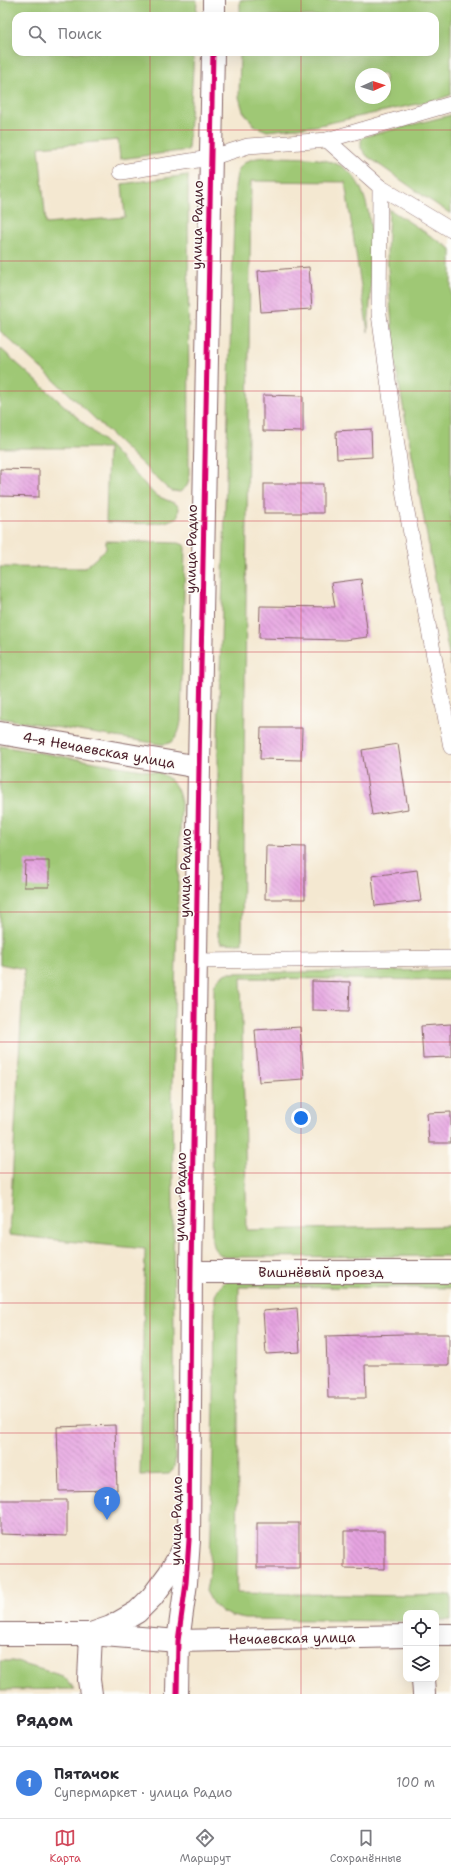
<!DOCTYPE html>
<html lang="ru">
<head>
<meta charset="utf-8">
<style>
  body { margin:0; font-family:"Shantell Sans",sans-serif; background:#f7f7f7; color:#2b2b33 }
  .controls { position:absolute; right:12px; bottom:12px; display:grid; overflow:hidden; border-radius:8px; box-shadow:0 4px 16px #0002 }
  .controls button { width:36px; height:36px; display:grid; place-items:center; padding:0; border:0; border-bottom:1px solid #e1e1e2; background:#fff; color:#2b2b33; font:20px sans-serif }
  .compass { position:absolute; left:355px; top:68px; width:36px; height:36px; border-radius:50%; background:#fff; box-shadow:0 4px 16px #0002; rotate:87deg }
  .you { position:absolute; left:301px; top:1118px; width:14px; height:14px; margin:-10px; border:3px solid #fff; border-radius:50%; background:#1a73e8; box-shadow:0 0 0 6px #1a73e833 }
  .badge { display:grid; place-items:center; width:26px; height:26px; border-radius:50%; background:#d1495b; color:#fff; font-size:13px; font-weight:700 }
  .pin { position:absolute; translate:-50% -33px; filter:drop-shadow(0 1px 2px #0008) }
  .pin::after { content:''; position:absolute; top:21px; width:14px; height:12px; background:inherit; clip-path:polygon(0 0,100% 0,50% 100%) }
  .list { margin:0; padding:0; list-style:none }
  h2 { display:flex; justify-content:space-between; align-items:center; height:52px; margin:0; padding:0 16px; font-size:17px }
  h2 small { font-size:13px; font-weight:400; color:#7c7c81 }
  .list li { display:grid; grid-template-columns:26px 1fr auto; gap:12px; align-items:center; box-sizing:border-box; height:72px; padding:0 16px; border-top:1px solid #e1e1e2 }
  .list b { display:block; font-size:15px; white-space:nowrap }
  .list p { margin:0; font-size:13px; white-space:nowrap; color:#7c7c81 }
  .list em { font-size:13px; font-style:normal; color:#7c7c81 }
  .icon { flex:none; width:22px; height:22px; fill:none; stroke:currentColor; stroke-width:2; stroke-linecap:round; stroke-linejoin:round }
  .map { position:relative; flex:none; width:451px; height:1694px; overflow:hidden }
  .search { position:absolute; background:#fff; box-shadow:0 4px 16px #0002; left:12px; right:12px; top:12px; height:44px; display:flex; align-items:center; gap:10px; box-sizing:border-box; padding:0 14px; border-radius:12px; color:#7c7c81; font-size:15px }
  .sheet { height:124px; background:#fff }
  nav { display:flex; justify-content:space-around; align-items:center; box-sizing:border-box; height:56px; border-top:1px solid #e1e1e2; background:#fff; font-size:11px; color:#7c7c81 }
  nav a { display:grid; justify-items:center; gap:2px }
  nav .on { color:#d1495b }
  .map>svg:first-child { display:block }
  .grass { fill:#9fc874; stroke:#747450; fill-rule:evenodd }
  .building { fill:url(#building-back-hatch) }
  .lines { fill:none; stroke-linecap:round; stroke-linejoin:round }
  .lane-casing { stroke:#866565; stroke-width:16 }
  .street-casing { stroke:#866565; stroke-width:24 }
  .secondary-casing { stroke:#866565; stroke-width:24 }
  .lane { stroke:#fff; stroke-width:15 }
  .street { stroke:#fff; stroke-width:22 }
  .secondary { stroke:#fff; stroke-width:22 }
  .cycleway-casing { stroke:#fdfcf7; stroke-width:8 }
  .cycleway { stroke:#d6006c; stroke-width:5 }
  .grid { fill:none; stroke:#d1495b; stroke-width:1; stroke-opacity:0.55 }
  .labels { text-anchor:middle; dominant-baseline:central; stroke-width:3; stroke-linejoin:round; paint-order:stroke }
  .street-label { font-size:14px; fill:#4a1f2b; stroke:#fdfcf7 }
</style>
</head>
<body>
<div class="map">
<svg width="451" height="1694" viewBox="0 0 451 1694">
  <defs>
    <pattern id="building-back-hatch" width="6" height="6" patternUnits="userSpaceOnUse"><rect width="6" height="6" fill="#e6a4e1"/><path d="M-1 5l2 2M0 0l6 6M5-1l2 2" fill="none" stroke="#bc85b7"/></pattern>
  </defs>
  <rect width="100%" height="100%" fill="#fdfcf7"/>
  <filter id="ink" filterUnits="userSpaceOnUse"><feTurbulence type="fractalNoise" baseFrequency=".025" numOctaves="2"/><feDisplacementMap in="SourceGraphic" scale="8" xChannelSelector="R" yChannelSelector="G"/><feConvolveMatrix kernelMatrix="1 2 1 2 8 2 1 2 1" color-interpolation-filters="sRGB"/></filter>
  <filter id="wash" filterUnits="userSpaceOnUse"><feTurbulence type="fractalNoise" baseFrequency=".012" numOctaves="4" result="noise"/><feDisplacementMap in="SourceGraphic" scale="16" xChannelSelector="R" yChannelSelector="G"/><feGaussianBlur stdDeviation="0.9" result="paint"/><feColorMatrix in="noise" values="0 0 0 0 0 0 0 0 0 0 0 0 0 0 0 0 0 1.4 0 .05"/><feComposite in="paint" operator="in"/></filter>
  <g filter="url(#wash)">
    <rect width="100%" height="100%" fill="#f4e8d1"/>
    <g class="grass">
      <path d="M 0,0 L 197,0 L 196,16 L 16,16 L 16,52 L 194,52 L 188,150 L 120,159 L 118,140 L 39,147 L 46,224 L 125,217 L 122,184 L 188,175 L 189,479 L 187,486 L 180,492 L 172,491 L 167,488 L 65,390 L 0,331 Z"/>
      <path d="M 240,0 L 451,0 L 451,95 L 436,100 L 315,126 L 267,131 L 255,126 L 243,111 L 239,97 L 240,52 L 435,52 L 435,16 L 240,16 ZM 361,74 L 385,74 L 385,98 L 361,98 Z"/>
      <path d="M 451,115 L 451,214 L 425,197 L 367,156 L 361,148 L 361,141 L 363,137 Z"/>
      <path d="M 278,157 C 297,158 323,156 341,166 C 385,191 370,289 368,332 L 345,182 L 251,181 L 242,944 L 221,943 L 218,936 L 218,738 L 235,186 C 236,182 236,175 238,171 C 244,156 265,157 278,157 Z"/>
      <path d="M 389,209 L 451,249 L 451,666 L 394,357 L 387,254 Z"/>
      <path d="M 0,348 L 109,446 L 155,495 L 176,504 L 179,507 L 178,517 C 158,528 128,522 106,522 L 108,448 L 0,448 Z"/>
      <path d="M 106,541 L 179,543 L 184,545 L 185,547 L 181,721 C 179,734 175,746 159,744 L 0,718 L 0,567 L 85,568 L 106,549 Z"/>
      <path d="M 0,746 L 160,773 C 174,780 178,788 181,803 L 172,1084 L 175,1463 L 173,1470 L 169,1474 L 140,1475 L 145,1249 L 9,1235 L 24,969 L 0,964 Z"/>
      <path d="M 451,970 L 451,980 L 241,978 L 247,1230 L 451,1226 L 451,1256 L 224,1257 C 210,1248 212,1244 212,1228 L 214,986 C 218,979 221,975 228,973 Z"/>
      <path d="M 451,1274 L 451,1288 L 239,1287 L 237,1593 L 411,1596 L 451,1595 L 451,1620 L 436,1620 L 436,1613 L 406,1613 L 406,1621 L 387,1621 L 245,1619 L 231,1616 L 222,1612 L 213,1604 L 206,1591 L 210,1568 L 214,1401 L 215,1296 L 218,1289 L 227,1280 Z"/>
      <path d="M 0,1661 L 13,1661 L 63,1676 L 75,1689 L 0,1690 Z"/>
    </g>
    <g id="blocks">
      <g class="building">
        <path d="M 309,267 L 312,309 L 261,312 L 258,271 Z"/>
        <path d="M 263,395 L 303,396 L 303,432 L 263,431 Z"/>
        <path d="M 371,429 L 372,457 L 337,459 L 336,431 Z"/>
        <path d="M 0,469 L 39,470 L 39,497 L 0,496 Z"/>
        <rect x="264" y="484" width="59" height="29"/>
        <path d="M 361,579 L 368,637 L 344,640 L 259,638 L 260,606 L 335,607 L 331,583 Z"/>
        <path d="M 261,728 L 302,728 L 301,760 L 260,759 Z"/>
        <path d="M 398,744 L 408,809 L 372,815 L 362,750 Z"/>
        <path d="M 266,846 L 305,847 L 305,899 L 265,899 Z"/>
        <path d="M 25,861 L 49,861 L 49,887 L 24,887 Z"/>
        <path d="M 417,870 L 421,901 L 375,906 L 372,876 Z"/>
        <path d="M 312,981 L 350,982 L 349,1011 L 312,1010 Z"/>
        <path d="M 451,1024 L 451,1057 L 423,1058 L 421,1026 Z"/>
        <path d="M 300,1027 L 304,1079 L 259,1082 L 255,1030 Z"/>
        <path d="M 451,1112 L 451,1143 L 429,1143 L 427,1113 Z"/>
        <path d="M 297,1308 L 300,1352 L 266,1354 L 263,1311 Z"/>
        <path d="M 404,1334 L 449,1334 L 449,1365 L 365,1365 L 366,1398 L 328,1398 L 326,1336 Z"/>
        <path d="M 115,1425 L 117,1490 L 59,1491 L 57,1427 Z"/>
        <path d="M 0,1500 L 67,1500 L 67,1536 L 0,1534 Z"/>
        <rect x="257" y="1523" width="42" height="45"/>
        <path d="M 344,1531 L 385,1531 L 385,1569 L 344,1568 Z"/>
      </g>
    </g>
  </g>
  <g filter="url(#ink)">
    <use href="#blocks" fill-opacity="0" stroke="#866565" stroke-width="1"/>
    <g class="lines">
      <defs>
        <g id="lane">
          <path d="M 327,140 L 380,187 L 379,314 L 404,496 L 451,747"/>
          <path d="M 121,172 L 210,158 L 248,146 L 327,140 L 451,104"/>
          <path d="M 380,187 L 451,230"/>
          <path d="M 196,961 L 451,958"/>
        </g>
        <g id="street">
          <path d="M 0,733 L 199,767"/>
          <path d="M 191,1272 L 451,1272"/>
          <path d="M 436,1635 L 451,1635"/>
          <path d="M 423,1679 L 424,1694"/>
          <path d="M 91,1694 L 89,1680 L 91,1634 L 178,1641 L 406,1636"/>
          <path d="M 177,1694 L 178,1641 L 186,1583 L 189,1540"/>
        </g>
        <g id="secondary">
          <path d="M 214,16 L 214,0"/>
          <path d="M 0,1634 L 91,1634 L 111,1627 L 137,1612 L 152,1597 L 169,1574 L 189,1540 L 191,1272 L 199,767 L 213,52"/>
        </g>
      </defs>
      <use href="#lane" class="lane-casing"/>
      <use href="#street" class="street-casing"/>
      <use href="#secondary" class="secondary-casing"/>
      <use href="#lane" class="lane"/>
      <use href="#street" class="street"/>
      <use href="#secondary" class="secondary"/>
      <defs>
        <path id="cycleway" d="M 177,1694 L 178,1641 L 186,1583 L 189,1540 L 191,1272 L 199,767 L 213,52"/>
      </defs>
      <use href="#cycleway" class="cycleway-casing"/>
      <use href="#cycleway" class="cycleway"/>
    </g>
  </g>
  <path class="grid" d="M 150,0 L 150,16M 301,0 L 301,16M 150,52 L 150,1694M 301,52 L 301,1694M 0,130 L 451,130M 0,261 L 451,261M 0,391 L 451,391M 0,521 L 451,521M 0,652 L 451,652M 0,782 L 451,782M 0,912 L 451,912M 0,1042 L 451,1042M 0,1173 L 451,1173M 0,1303 L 451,1303M 0,1433 L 451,1433M 0,1564 L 451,1564"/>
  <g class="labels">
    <g class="street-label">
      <text transform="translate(197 225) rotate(-89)">улица Радио</text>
      <text transform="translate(191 549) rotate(-89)">улица Радио</text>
      <text transform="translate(99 750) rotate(10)">4-я Нечаевская улица</text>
      <text transform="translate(185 873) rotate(-89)">улица Радио</text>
      <text transform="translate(180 1197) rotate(-89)">улица Радио</text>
      <text x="321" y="1272">Вишнёвый проезд</text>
      <text transform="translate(176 1521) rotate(-89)">улица Радио</text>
      <text transform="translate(292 1638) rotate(-1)">Нечаевская улица</text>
    </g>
  </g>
</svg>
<div class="controls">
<button><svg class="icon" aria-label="locate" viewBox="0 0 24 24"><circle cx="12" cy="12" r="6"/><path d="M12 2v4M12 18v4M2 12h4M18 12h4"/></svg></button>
<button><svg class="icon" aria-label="layers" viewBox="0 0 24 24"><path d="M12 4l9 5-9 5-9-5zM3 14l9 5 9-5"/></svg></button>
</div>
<svg class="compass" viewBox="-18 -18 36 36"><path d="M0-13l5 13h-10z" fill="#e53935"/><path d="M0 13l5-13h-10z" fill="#7c7c81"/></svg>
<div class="you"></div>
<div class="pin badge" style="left:107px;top:1520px;background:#3f7fe0">1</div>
<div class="search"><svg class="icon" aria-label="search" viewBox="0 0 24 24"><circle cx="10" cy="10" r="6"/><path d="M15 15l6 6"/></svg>Поиск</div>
</div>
<section class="sheet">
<h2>Рядом<small></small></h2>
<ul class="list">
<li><span class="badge" style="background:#3f7fe0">1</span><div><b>Пятачок</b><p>Супермаркет · улица Радио</p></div><em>100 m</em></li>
</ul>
</section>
<nav>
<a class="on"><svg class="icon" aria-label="map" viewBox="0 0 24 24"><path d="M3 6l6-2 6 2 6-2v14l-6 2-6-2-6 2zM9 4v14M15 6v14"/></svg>Карта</a>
<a><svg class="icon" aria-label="directions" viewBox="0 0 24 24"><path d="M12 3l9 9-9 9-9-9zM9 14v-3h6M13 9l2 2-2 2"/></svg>Маршрут</a>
<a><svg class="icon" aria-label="saved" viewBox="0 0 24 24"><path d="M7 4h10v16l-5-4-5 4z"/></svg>Сохранённые</a>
</nav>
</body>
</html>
